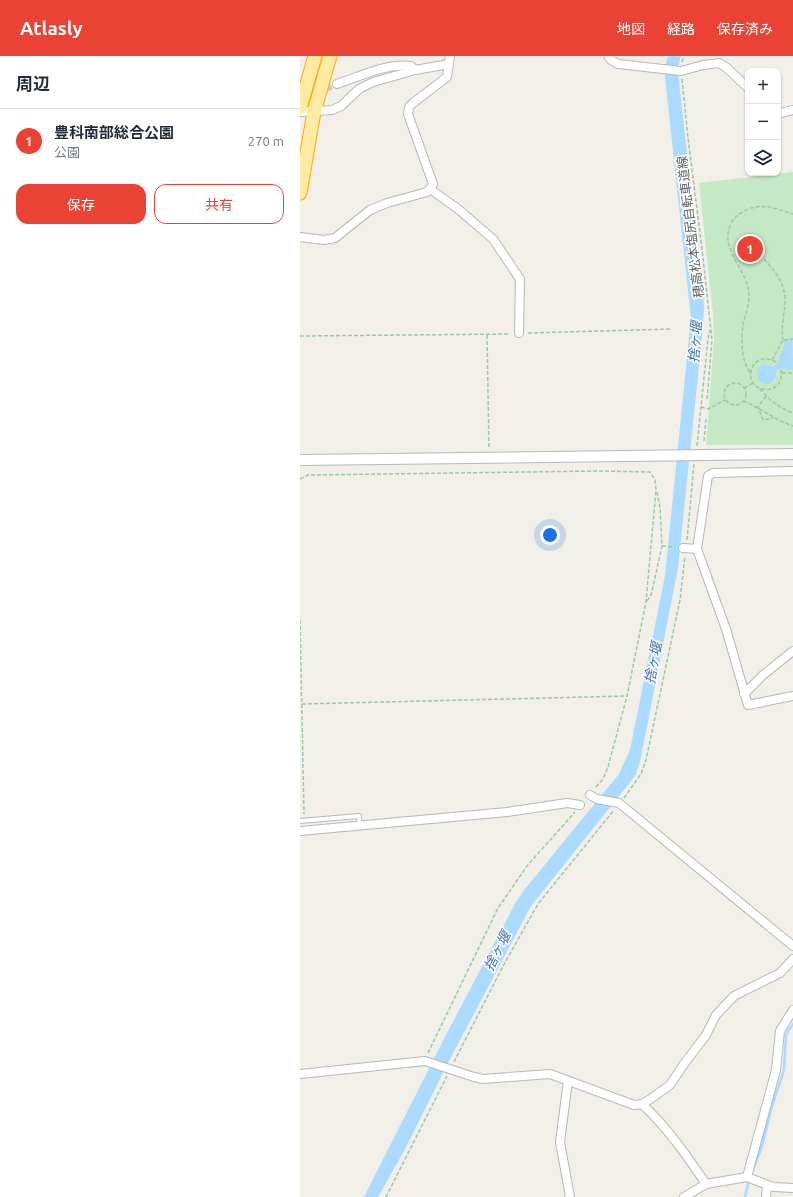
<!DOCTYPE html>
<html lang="ja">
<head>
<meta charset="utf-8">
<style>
  body { margin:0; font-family:Ubuntu,"Noto Sans JP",sans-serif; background:#f2f2f3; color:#1f2937 }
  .controls { position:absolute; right:12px; top:12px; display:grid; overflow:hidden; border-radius:8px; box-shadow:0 1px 3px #0004 }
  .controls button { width:36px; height:36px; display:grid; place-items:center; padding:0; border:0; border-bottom:1px solid #e0e1e3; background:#fff; color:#1f2937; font:20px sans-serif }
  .you { position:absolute; left:250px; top:479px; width:14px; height:14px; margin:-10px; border:3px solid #fff; border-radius:50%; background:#1a73e8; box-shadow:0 0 0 6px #1a73e833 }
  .badge { display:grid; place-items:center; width:26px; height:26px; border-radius:50%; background:#ea4335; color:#fff; font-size:13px; font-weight:700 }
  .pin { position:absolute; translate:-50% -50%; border:2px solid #fff; box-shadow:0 1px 4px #0006 }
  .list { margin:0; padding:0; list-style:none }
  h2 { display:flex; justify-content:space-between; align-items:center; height:52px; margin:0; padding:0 16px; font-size:17px }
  h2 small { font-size:13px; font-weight:400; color:#747a83 }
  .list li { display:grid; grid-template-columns:26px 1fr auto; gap:12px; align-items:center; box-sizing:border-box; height:64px; padding:0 16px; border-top:1px solid #e0e1e3 }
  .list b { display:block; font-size:15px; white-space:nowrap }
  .list p { margin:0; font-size:13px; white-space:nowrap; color:#747a83 }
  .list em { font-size:13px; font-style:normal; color:#747a83 }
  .actions { display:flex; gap:8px; padding:12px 16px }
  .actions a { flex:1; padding:9px 0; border:1px solid #ea4335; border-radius:12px; text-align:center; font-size:14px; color:#ea4335 }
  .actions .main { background:#ea4335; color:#fff }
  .icon { flex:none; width:22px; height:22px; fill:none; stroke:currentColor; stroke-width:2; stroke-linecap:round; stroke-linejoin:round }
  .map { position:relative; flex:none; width:493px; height:1141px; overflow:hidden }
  header { display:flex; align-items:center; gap:24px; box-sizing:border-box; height:56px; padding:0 20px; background:#ea4335; color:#fff }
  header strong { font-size:19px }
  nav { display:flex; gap:22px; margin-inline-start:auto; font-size:14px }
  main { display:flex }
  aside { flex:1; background:#fff }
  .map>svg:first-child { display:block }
  .green { fill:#c5e8c5 }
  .water { fill:#aadaff }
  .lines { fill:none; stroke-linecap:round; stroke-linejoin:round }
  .stream { stroke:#aadaff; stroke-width:2.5 }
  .minor-tunnel { stroke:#ccccc8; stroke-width:8; stroke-dasharray:8 4; stroke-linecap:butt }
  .service-casing { stroke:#b5b8bc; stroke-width:6 }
  .minor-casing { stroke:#b5b8bc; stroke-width:10 }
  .tertiary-casing { stroke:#b5b8bc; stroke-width:12 }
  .trunk-casing { stroke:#f9ab00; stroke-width:15 }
  .path { stroke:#9cc7a9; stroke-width:1.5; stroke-dasharray:4 2; stroke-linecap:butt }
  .service { stroke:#fff; stroke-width:4 }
  .minor { stroke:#fff; stroke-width:8 }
  .tertiary { stroke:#fff; stroke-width:10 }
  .trunk { stroke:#feeaa1; stroke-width:13 }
  .labels { text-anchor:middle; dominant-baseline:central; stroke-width:3; stroke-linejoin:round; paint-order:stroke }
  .street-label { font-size:13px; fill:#5f6368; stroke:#fff }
  .water-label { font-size:14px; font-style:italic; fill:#4174aa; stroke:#fff }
</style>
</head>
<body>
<header>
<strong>Atlasly</strong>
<nav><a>地図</a><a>経路</a><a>保存済み</a></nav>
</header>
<main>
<aside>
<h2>周辺<small></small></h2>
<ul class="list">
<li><span class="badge">1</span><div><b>豊科南部総合公園</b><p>公園</p></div><em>270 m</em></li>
</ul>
<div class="actions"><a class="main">保存</a><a>共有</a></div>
</aside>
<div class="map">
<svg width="493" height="1141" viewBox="0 0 493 1141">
  <rect width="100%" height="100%" fill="#f1efe8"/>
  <path class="green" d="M 493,116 L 493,389 L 406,389 L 414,283 L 413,258 L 399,127 Z"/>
  <g class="water">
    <path d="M 368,0 L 381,0 L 378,11 L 378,17 L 404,249 L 403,271 L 378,512 L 340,706 L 335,720 L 231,850 L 150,1003 L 104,1095 L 78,1141 L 64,1141 L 146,979 L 216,846 L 225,833 L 319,718 L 330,694 L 365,520 L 391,262 L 365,21 L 366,7 Z"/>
    <path d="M 492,283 L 493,314 L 491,313 L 489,314 L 488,312 L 486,314 L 484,312 L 482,314 L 481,312 L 476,315 C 477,329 462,333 457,320 L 459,311 L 464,308 L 473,311 L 478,307 L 477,306 L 480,304 L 478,301 L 480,301 L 480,298 L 482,297 L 481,295 L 484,294 L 483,292 L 485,291 L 483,285 Z"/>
  </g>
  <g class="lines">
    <g class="stream">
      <path d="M 453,1114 L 462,1090 L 472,1050 L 484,1014 L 486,979 L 493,968"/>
      <path d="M 445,1141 L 449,1124"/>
    </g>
    <path class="minor-tunnel" d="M 1,40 L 37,28"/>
    <defs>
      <path id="service" d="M 0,765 L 59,760 L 60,770"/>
      <g id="minor">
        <path d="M 308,0 L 311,4 L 318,8 L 381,15 L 403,9 L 419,7 L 427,12 L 448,32"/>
        <path d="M 37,28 C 61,20 86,7 111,10 L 115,14"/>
        <path d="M 478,55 L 481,57 L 493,54"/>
        <path d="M 0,56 L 32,54 L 41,50 L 59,33 L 73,26 L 115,14 L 149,8"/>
        <path d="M 130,133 L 158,153 L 193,183 L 220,223 L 219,277"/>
        <path d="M 0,181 L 24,184 L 35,182 L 70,154 L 87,147 L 127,136 L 130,133 L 133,128 L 108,58 L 109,51 L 113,47 L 147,21 L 150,0"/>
        <path d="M 493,415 L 413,417 L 408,420 L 397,493 L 426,573 L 448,649 L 493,640"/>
        <path d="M 383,492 L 397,493"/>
        <path d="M 444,638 L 463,619 L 493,595"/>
        <path d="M 290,739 L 297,743 L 319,747 L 493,890"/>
        <path d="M 0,775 L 207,756 L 267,747 L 280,749"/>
        <path d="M 0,1018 L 125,1005 L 174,1021 L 183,1023 L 250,1018 L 334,1049 L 342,1048 L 349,1044 L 370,1029 L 384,1008 L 406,979 L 416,959 L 434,940 L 480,917 L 493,903"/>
        <path d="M 268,1025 L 260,1086 L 270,1141"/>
        <path d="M 342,1048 C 367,1071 387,1100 406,1128"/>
        <path d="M 447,1121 L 476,1014 L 480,975 L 493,954"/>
        <path d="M 384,1141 L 406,1128 L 447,1121 L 473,1131 L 493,1132"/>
        <path d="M 466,1141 L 467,1129"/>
      </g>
      <path id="tertiary" d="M 0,404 L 493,398"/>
      <g id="trunk">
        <path d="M 0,52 L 15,0"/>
        <path d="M 0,137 L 14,56 L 30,0"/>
      </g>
    </defs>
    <use href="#service" class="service-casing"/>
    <use href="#minor" class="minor-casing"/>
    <use href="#tertiary" class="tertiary-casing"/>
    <use href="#trunk" class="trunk-casing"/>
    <g class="path">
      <path d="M 382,6 L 384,0"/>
      <path d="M 382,23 L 388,82 L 402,193 L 412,284 L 407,344"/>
      <path d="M 464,203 C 476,216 486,229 485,247 C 484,261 481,270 483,284"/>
      <path d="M 228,277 L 372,273"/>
      <path d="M 187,279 L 189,393"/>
      <path d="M 0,280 L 210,278"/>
      <path d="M 472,304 L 483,284 L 493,283"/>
      <path d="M 476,306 C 470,303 464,301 458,305 C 454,307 452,311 451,315 C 446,338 485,342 481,314"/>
      <path d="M 450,316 C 441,304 441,284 443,269 C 445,259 449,250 449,239 C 449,215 418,193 431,168 C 433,163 436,160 441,157 C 460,145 473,152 493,158"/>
      <path d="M 482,317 L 493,317"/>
      <circle cx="435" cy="338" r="11"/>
      <path d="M 444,332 L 453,327"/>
      <path d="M 460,333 C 469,344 480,352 493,357"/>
      <path d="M 466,340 L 458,351 L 463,364 L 473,362"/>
      <path d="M 443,345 C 461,352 475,364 493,370"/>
      <path d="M 401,351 L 408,353 L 425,344"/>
      <path d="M 404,385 L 406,361"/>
      <path d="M 397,390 L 408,283 L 410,274"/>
      <path d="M 0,423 L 8,419 L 299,415 L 350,416 L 355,424 L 356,434 L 346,546 L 327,640 L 308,711 L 303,723 L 295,732"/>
      <path d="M 387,484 L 394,408"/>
      <path d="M 362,490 L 375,491"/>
      <path d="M 347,545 L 351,539 L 362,490 L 360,452 L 357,436"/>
      <path d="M 0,564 L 4,758"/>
      <path d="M 2,648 L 327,640"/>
      <path d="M 324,742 L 341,718 L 346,704 L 380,544 L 385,500"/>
      <path d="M 128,997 L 198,852 L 227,810 L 275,756"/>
      <path d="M 154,1006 L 203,910 L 238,848 L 314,754"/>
      <path d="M 86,1141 L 147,1020"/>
    </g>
    <use href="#service" class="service"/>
    <use href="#minor" class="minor"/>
    <use href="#tertiary" class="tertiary"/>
    <use href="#trunk" class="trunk"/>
  </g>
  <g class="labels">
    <g class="street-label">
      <text transform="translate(390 171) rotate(-97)">穂高松本塩尻自転車道線</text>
    </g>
    <g class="water-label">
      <text transform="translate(395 286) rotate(-85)">捨ヶ堰</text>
      <text transform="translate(353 607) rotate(-79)">捨ヶ堰</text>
      <text transform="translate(197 895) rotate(-63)">捨ヶ堰</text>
    </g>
  </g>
</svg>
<div class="controls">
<button>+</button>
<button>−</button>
<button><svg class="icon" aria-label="layers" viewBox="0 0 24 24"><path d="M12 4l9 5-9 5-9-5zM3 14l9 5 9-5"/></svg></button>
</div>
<div class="you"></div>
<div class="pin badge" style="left:450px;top:193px">1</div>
</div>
</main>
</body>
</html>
